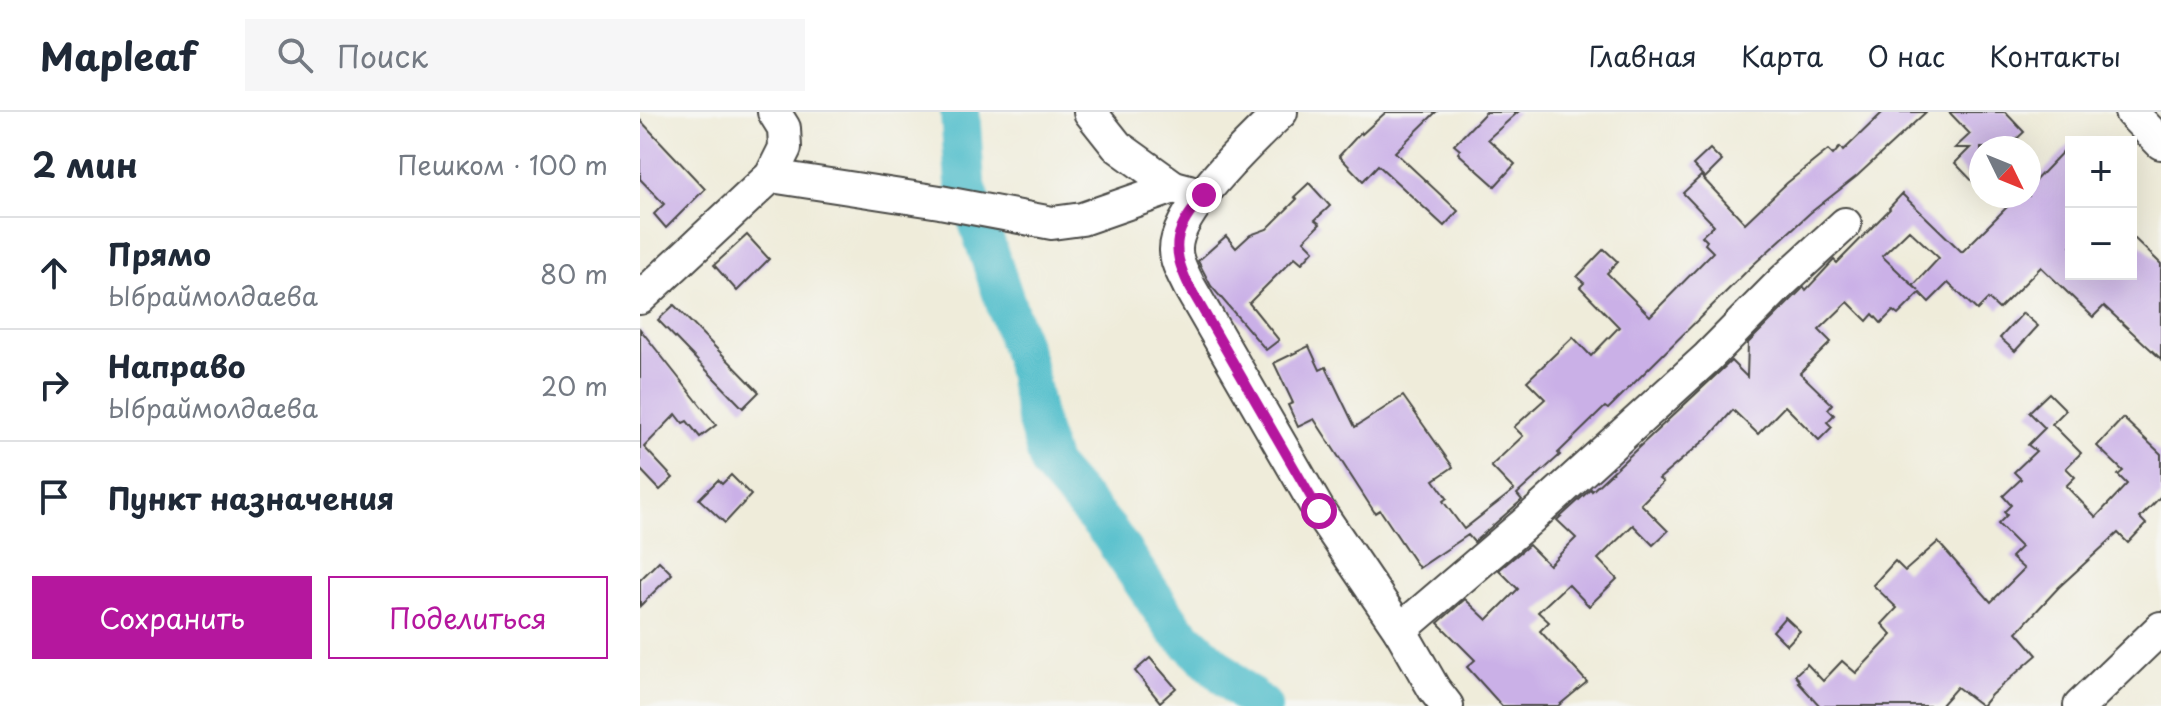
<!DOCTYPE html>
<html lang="ru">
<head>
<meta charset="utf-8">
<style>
  body { margin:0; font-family:"Playpen Sans",sans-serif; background:#f6f6f7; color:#1f2937 }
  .controls { position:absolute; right:24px; top:24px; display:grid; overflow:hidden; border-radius:0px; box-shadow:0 8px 32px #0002 }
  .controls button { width:72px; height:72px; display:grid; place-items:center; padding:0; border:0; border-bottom:2px solid #e0e1e3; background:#fff; color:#1f2937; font:40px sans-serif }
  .compass { position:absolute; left:1329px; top:24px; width:72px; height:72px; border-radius:50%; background:#fff; box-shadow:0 8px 32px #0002; rotate:133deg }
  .stop { position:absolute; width:24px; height:24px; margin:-18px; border:6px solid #b5179e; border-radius:50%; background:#fff }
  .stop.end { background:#b5179e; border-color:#fff; box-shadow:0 2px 8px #0008 }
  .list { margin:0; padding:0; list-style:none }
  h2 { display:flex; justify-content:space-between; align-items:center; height:104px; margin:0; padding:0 32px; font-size:34px }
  h2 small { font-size:26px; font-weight:400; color:#747a83 }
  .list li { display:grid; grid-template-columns:52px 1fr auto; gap:24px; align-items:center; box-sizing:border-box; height:112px; padding:0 32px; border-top:2px solid #e0e1e3 }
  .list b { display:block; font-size:30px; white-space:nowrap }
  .list p { margin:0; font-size:26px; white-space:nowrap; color:#747a83 }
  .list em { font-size:26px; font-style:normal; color:#747a83 }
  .actions { display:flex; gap:16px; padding:24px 32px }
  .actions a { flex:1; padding:18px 0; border:2px solid #b5179e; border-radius:0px; text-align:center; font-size:28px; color:#b5179e }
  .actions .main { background:#b5179e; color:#fff }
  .icon { flex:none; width:44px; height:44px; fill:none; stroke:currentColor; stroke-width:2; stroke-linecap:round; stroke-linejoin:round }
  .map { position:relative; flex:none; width:1521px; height:594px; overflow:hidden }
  header { display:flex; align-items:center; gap:48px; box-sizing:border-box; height:112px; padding:0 40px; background:#fff; border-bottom:2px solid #e0e1e3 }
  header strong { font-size:38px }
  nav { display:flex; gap:44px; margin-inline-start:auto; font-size:28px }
  .search { width:560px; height:72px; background:#f6f6f7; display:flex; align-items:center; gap:20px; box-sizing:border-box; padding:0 28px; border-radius:0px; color:#747a83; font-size:30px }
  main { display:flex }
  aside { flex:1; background:#fff }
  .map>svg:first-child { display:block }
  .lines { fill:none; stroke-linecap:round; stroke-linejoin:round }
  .river { stroke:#51becb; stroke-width:40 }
  .building { fill:#cab0e7; fill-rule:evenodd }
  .minor-casing { stroke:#484845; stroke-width:36 }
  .minor { stroke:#fff; stroke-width:32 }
  .route { stroke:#b5179e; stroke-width:10 }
</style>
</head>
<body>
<header>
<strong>Mapleaf</strong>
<div class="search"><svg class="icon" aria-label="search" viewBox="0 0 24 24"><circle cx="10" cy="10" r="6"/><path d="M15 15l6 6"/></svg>Поиск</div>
<nav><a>Главная</a><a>Карта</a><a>О нас</a><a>Контакты</a></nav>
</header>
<main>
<aside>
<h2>2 мин<small>Пешком · 100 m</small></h2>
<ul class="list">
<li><svg class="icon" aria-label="ahead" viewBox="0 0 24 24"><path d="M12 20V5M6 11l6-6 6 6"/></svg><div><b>Прямо</b><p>Ыбраймолдаева</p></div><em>80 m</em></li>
<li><svg class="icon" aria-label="right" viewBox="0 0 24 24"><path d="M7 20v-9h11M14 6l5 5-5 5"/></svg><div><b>Направо</b><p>Ыбраймолдаева</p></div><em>20 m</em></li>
<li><svg class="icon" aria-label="arrive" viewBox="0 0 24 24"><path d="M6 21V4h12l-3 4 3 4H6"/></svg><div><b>Пункт назначения</b></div></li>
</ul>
<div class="actions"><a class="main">Сохранить</a><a>Поделиться</a></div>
</aside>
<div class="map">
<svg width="1521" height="594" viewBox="0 0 1521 594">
  <rect width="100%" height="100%" fill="#f6f6f2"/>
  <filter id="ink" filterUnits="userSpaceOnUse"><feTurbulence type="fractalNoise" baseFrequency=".0125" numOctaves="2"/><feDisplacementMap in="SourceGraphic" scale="16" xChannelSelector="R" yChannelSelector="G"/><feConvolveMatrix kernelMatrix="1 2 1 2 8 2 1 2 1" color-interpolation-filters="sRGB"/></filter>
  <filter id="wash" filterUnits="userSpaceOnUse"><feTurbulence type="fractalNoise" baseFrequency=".006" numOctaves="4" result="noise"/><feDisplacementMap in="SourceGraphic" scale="32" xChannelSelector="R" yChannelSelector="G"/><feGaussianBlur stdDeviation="1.8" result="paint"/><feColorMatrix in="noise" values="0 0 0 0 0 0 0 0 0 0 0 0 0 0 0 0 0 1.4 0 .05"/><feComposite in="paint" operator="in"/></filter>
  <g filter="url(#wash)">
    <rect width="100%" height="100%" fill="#efecda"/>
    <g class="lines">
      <path class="river" d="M 320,0 L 325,71 L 385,249 L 396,306 L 410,353 L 469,420 L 535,517 L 600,577 L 622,594"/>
    </g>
    <g id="blocks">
      <g class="building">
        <path d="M 746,0 L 796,0 L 755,40 L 818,99 L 804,114 L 738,53 L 723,69 L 699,44 L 721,20 L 722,22 Z"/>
        <path d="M 846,0 L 878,0 L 848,27 L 875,52 L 855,74 L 818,41 L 820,38 L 814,33 Z"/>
        <path d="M 1243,0 L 1286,0 L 1217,64 L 1170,101 L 1113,153 L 968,297 L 965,295 L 918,341 L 920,343 L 877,382 L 882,388 L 834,430 L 828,423 L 779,456 L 740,398 L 735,401 L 674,307 L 658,315 L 648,293 L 653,291 L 634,251 L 669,234 L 680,258 L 686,255 L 715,315 L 763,284 L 813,355 L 794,368 L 807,386 L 803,389 L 824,417 L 874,378 L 851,354 L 883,324 L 874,315 L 905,287 L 887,269 L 933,225 L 951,244 L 979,215 L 940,175 L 944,171 L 937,165 L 964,137 L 978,150 L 967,161 L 1010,204 L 1073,140 L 1065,132 L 1067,129 L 1062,124 L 1074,113 L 1043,81 L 1061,64 L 1105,111 L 1147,71 L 1188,38 L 1193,43 L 1200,35 L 1203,39 Z"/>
        <path d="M 1309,0 L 1365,0 L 1384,20 L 1367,36 L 1341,36 L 1341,78 L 1315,51 L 1330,36 L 1315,36 L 1330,22 Z"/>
        <path d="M 0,8 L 65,77 L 26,116 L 14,102 L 24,92 L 0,67 Z"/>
        <path d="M 1431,31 L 1431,162 L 1491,162 L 1491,123 L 1521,152 L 1521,247 L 1464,194 L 1453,205 L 1401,155 L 1359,197 L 1348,187 L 1337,198 L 1308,171 L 1289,190 L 1280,181 L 1258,203 L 1253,199 L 1241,211 L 1233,202 L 1227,209 L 1208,190 L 1179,218 L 1191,230 L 1160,261 L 1192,292 L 1188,297 L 1194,303 L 1187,310 L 1192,315 L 1179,328 L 1145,294 L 1118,322 L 1093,298 L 1072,322 L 1019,367 L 1023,370 L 1001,392 L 1028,419 L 1013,433 L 993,413 L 958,447 L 977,467 L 949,494 L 928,472 L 898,500 L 909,510 L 900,519 L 947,570 L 918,594 L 862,594 L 827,555 L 835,548 L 798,511 L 825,487 L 847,508 L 878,477 L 859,458 L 889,433 L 909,453 L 936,426 L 917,408 L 951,377 L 952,379 L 1091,249 L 1107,265 L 1108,231 L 1164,175 L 1166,178 L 1194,148 L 1197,151 L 1250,97 L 1249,96 L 1262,82 L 1322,140 L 1378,84 L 1389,84 L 1389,75 ZM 1269,118 L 1299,146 L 1273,174 L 1279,179 L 1242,144 Z"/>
        <path d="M 1070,37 L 1082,49 L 1065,66 L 1053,53 Z"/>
        <path d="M 669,71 L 690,94 L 675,108 L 680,112 L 664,128 L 674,138 L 662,151 L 655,145 L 609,191 L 639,228 L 626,238 L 571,174 L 558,149 L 586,124 L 596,136 L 610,123 L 627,117 L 657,87 L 654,85 Z"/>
        <path d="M 107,123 L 129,147 L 97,179 L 74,153 Z"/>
        <path d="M 34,193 L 119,280 L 103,296 L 18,208 Z"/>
        <path d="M 1383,201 L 1398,214 L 1375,239 L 1360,226 Z"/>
        <path d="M 0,217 L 76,313 L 60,325 L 47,309 L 43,311 L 36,302 L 4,335 L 33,366 L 20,378 L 0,357 Z"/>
        <path d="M 1409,281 L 1426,298 L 1412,312 L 1441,341 L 1426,356 L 1435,365 L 1426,374 L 1456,405 L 1487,372 L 1478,363 L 1483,359 L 1457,334 L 1483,306 L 1521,342 L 1521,384 L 1500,406 L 1506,412 L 1488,431 L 1478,421 L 1419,475 L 1377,520 L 1397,543 L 1351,583 L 1342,594 L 1317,575 L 1300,594 L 1180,594 L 1158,570 L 1160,569 L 1155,563 L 1167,552 L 1183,569 L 1202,549 L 1216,561 L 1252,523 L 1242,512 L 1257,496 L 1233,473 L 1255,449 L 1265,459 L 1298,430 L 1351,490 L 1384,457 L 1371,445 L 1381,435 L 1358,412 L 1367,403 L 1364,400 L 1371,393 L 1363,384 L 1381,367 L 1374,360 L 1396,339 L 1388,333 L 1405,316 L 1389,300 Z"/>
        <path d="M 91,363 L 111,383 L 85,411 L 59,387 L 78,368 L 82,372 Z"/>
        <path d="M 19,449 L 32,462 L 0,494 L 0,468 Z"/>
        <path d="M 1145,505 L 1160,519 L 1147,533 L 1133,519 Z"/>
        <path d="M 510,546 L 536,576 L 520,590 L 495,559 Z"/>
      </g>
    </g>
  </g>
  <g filter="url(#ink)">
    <use href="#blocks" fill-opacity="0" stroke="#484845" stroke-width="2"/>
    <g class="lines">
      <defs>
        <g id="minor">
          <path d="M 450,0 L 477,34 L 534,75 L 549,79"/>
          <path d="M 641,0 C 614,26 534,100 536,139 C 536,150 544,163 549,174 L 679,399 L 760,518 L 794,577 L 807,594"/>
          <path d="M 1491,0 L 1521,31"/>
          <path d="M 131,64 L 300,90 L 412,111 L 442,107 L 534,75"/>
          <path d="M 0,186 L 131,64 L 145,36 L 144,16 L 134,0"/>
          <path d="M 760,518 L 882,414 L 1068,245 L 1142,170 L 1205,112"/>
          <path d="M 1440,594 L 1521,516"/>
        </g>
      </defs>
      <use href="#minor" class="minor-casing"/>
      <use href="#minor" class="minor"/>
    </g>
  </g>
  <g class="lines" filter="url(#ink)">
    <path class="route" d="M 564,83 C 535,119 529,132 549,174 L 679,399"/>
  </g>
</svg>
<div class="controls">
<button>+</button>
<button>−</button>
</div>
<svg class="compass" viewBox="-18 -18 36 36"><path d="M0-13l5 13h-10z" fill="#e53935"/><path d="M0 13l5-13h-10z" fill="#747a83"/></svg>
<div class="stop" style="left:679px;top:399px"></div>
<div class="stop end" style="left:564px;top:83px"></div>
</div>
</main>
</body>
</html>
